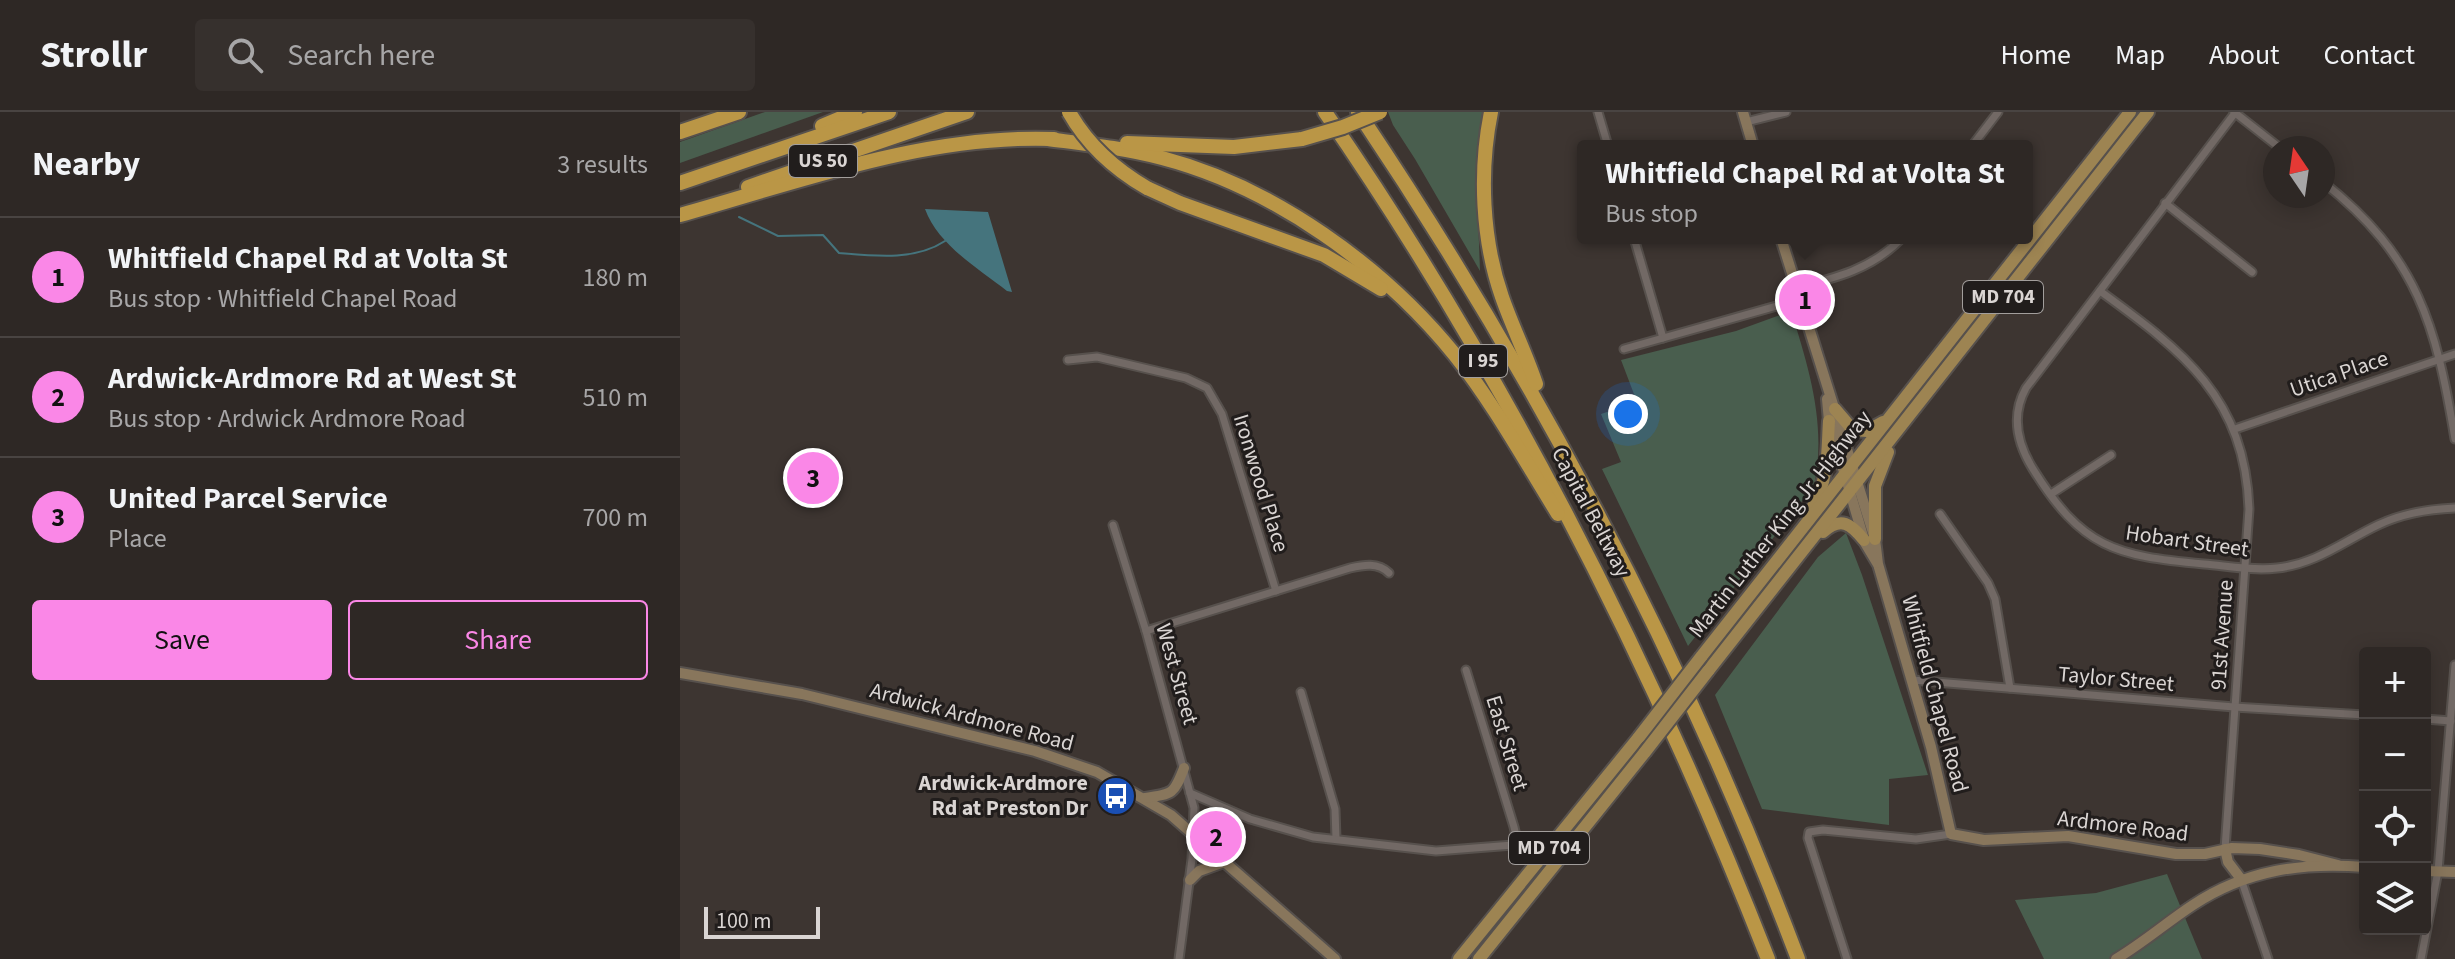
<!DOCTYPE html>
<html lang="en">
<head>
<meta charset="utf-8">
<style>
  body { margin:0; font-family:"Source Sans 3",sans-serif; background:#36302d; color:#f1f3f6 }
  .controls { position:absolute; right:24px; bottom:24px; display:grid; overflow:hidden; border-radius:8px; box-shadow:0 4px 20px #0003 }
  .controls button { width:72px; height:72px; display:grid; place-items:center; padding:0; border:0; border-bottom:2px solid #494442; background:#2e2825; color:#f1f3f6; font:40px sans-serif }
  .compass { position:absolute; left:1583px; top:24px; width:72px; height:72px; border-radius:50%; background:#2e2825; box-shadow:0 4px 20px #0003; rotate:347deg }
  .scale { position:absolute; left:24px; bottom:20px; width:116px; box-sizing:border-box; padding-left:8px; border:4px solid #dad5d3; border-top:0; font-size:22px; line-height:28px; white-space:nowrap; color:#dad5d3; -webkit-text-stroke:6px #211d1c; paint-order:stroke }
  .you { position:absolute; left:948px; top:302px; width:28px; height:28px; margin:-20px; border:6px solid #fff; border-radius:50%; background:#1a73e8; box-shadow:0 0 0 12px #1a73e833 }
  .badge { display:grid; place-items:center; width:52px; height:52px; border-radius:50%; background:#fa87e7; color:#111; font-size:26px; font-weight:700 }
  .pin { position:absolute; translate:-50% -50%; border:4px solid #fff; box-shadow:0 2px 8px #0006 }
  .popup { position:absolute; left:897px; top:28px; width:456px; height:104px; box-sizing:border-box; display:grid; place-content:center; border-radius:8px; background:#2e2825; filter:drop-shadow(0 2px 6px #0005); font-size:26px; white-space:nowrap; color:#a7a6a7 }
  .popup b { font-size:30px; color:#f1f3f6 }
  .popup::after { content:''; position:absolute; left:50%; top:100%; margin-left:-16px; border:16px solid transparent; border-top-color:#2e2825 }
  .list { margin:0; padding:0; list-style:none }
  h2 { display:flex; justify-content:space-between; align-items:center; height:104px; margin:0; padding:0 32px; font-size:34px }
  h2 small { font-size:26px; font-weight:400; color:#a7a6a7 }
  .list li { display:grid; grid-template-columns:52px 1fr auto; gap:24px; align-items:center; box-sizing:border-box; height:120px; padding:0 32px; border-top:2px solid #494442 }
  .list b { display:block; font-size:30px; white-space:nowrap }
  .list p { margin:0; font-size:26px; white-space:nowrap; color:#a7a6a7 }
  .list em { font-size:26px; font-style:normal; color:#a7a6a7 }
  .actions { display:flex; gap:16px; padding:24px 32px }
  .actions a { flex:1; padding:18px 0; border:2px solid #fa87e7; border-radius:8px; text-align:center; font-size:28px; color:#fa87e7 }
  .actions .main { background:#fa87e7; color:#111 }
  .icon { flex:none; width:44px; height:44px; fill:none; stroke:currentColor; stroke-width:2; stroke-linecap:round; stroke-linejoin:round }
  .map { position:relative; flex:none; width:1775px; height:847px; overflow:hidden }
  header { display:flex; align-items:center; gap:48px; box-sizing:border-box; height:112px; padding:0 40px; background:#2e2825; border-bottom:2px solid #494442 }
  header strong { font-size:38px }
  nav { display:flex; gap:44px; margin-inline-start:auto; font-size:28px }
  .search { width:560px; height:72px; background:#36302d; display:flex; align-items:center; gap:20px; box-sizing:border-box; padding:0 28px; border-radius:8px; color:#a7a6a7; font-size:30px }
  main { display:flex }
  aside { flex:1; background:#2e2825 }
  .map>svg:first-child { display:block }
  .green { fill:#495e4e }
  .water { fill:#45747d }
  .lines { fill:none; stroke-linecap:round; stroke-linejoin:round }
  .stream { stroke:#45747d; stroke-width:2 }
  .street-casing { stroke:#57514d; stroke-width:11 }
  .secondary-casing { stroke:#57514d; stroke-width:14 }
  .primary-casing { stroke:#57514d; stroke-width:16 }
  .highway-casing { stroke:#57514d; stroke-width:18 }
  .street { stroke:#726965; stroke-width:7 }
  .secondary { stroke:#88765c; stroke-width:10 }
  .primary { stroke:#9d8452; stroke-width:12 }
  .highway { stroke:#ba9646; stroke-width:14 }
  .primary-bridge-casing { stroke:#57514d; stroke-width:16; stroke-linecap:butt }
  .highway-bridge-casing { stroke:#57514d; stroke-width:18; stroke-linecap:butt }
  .primary-bridge { stroke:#9d8452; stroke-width:12 }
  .highway-bridge { stroke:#ba9646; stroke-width:14 }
  .labels { text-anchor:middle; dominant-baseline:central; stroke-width:6; stroke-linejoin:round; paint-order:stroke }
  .shield { fill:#211d1c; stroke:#a29e9c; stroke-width:2 }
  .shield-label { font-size:20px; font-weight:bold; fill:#dad5d3 }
  .street-label { font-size:22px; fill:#dad5d3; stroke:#211d1c }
  .poi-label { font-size:22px; font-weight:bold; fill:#dad5d3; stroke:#211d1c; text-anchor:end }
</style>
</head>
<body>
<header>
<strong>Strollr</strong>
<div class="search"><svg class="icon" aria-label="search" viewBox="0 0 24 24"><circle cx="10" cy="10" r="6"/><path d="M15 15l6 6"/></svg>Search here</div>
<nav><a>Home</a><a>Map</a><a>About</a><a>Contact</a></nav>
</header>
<main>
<aside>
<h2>Nearby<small>3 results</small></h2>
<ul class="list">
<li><span class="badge">1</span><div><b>Whitfield Chapel Rd at Volta St</b><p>Bus stop · Whitfield Chapel Road</p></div><em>180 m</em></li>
<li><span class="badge">2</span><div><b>Ardwick-Ardmore Rd at West St</b><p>Bus stop · Ardwick Ardmore Road</p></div><em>510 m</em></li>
<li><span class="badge">3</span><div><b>United Parcel Service</b><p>Place</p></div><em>700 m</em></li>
</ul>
<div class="actions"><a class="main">Save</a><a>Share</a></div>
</aside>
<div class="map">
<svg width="1775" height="847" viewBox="0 0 1775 847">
  <rect width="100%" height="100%" fill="#3d3531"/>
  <g class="green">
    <path d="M 85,0 L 143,0 L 0,51 L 0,30 Z"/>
    <path d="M 708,0 L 806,0 L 797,75 L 800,159 L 735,47 L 713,13 Z"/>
    <path d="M 1111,199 C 1129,256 1147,314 1134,374 L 1008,534 L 922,357 L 941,350 L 921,302 L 957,290 L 941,248 L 1056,219 Z"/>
    <path d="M 1166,421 L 1182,463 L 1248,663 L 1209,667 L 1209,713 L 1082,697 L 1035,583 L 1138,445 Z"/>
    <path d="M 1487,762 L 1522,847 L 1364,847 L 1335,788 L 1416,781 Z"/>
  </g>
  <path class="water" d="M 245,97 L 308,100 L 332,180 L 327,179 C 298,156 258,133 245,97 Z"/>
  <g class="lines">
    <path class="stream" d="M 59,105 L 98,124 L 143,123 L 159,141 C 194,144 235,149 265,129"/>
    <defs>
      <g id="street">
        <path d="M 918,0 L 928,34"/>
        <path d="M 1554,0 L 1600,36"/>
        <path d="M 1555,1 L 1346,276 C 1331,303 1337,331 1353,357 C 1402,436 1435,444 1524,452 C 1548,454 1574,459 1597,456 C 1636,452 1664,429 1698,413 C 1721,402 1749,397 1775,396"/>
        <path d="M 1066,10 L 1106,0"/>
        <path d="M 1292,34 L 1318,0"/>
        <path d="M 1643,70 C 1738,145 1756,213 1775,327"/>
        <path d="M 1485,91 L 1572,160"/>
        <path d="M 954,126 L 983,226"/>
        <path d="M 1115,176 C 1156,166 1192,157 1222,126"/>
        <path d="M 1420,179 C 1504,240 1565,286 1569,397 L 1545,737"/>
        <path d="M 944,237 L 1118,188"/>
        <path d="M 388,248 L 417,245 L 506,266 L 527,276 L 542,302 L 596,479"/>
        <path d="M 1555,317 L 1775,242"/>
        <path d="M 1371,382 L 1431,343"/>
        <path d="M 1260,402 L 1308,471 L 1315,487 L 1330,576"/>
        <path d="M 433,413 L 466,519 L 514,696 L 512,747 L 499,847"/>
        <path d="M 466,519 L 670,456 C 683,453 698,450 709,461"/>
        <path d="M 1232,568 L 1554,595 L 1685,603"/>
        <path d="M 621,580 L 655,697 L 656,727"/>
        <path d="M 1745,607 L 1771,609"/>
        <path d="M 510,681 L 570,707 L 633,725 L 756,739 L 833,733 L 837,728 L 834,715 L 786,558"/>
        <path d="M 1561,767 L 1588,847"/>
        <path d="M 1167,847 L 1128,726 L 1129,720 L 1143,718 L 1236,727 L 1271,722"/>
        <path d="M 1741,847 L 1758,759 L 1775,553"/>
      </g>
      <g id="secondary">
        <path d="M 1063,0 L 1073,34"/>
        <path d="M 1101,126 L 1195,427 L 1198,452 L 1251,635 L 1271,722 L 1304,728 L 1388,724 L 1496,742 L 1525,742 L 1552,736 L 1580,737 L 1619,743 L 1658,753"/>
        <path d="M 1147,287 L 1149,309 L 1185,431 L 1197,451"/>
        <path d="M 0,561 L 122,582 L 355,639 L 417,660 L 491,703 L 655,847"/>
        <path d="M 465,686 C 493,682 494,682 504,656"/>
        <path d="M 1545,737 L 1548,750 L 1561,767"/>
        <path d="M 1745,759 L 1775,760"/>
        <path d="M 510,768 L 519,759 L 544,750"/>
        <path d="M 1436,847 C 1463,831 1487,810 1513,793 C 1566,758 1622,750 1685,755"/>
      </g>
      <g id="primary">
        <path d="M 1155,297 L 1173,318 L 1187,319 L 1203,310"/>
        <path d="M 1133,394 C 1149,366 1147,340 1149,309"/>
        <path d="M 1143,420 C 1161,404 1171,412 1184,428"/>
        <path d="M 1195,427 L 1195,374 L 1208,340"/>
        <path d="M 1021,545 L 1450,0"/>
        <path d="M 1028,559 L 1468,0"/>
        <path d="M 779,847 L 959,625"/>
        <path d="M 799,847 L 965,640"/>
      </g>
      <g id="highway">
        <path d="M 645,0 C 827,264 971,549 1088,847"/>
        <path d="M 678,0 C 856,265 1005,548 1118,847"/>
        <path d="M 811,0 C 799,59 802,128 822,185 C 832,214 846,242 856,272"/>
        <path d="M 142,14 L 175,0"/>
        <path d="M 0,20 L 59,0"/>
        <path d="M 368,27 C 406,32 444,36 482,46 C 593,75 703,154 775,243 C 814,292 845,349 878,402"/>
        <path d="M 447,31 L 554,35 L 622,27"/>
        <path d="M 0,71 L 209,0"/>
        <path d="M 68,75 L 287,0"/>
        <path d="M 467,76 L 500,91 L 644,143 L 701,177"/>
        <path d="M 0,103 C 121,69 247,22 374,27"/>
      </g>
    </defs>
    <use href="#street" class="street-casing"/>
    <use href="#secondary" class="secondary-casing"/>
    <use href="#primary" class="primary-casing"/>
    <use href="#highway" class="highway-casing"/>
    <use href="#street" class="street"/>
    <use href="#secondary" class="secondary"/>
    <use href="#primary" class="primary"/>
    <use href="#highway" class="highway"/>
    <defs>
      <g id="primary-bridge">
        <path d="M 959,625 L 1021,545"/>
        <path d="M 965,640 L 1028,559"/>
      </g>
      <g id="highway-bridge">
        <path d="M 389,0 C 407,32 436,58 467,76"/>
        <path d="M 622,27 L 663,15 L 700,0"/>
      </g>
    </defs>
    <use href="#primary-bridge" class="primary-bridge-casing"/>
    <use href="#highway-bridge" class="highway-bridge-casing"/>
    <use href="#primary-bridge" class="primary-bridge"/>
    <use href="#highway-bridge" class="highway-bridge"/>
  </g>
  <defs>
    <symbol id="bus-disc" viewBox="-11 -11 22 22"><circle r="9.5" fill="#1a4fb4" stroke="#211d1c"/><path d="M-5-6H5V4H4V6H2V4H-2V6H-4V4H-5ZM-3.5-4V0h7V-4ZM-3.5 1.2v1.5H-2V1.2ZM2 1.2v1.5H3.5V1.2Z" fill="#fff"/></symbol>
  </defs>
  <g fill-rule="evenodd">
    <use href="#bus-disc" x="414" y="662" width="44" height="44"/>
  </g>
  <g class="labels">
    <g class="shield">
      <rect x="109" y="33" width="68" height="32" rx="6"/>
      <rect x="1283" y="169" width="80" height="32" rx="6"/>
      <rect x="779" y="233" width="48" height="32" rx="6"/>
      <rect x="829" y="720" width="80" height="32" rx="6"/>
    </g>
    <g class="shield-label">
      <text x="143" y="49">US 50</text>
      <text x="1323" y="185">MD 704</text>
      <text x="803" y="249">I 95</text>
      <text x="869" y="736">MD 704</text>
    </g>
    <g class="street-label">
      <text transform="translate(1659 262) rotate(-19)">Utica Place</text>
      <text transform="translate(581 371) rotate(73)">Ironwood Place</text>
      <text transform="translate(911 400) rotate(62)">Capital Beltway</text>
      <text transform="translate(1100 412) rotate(-52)">Martin Luther King Jr. Highway</text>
      <text transform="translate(1507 429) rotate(8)">Hobart Street</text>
      <text transform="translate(1542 523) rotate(-86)">91st Avenue</text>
      <text transform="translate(497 562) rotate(74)">West Street</text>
      <text transform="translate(1436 567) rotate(5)">Taylor Street</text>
      <text transform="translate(1255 582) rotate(75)">Whitfield Chapel Road</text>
      <text transform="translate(292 605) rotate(15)">Ardwick Ardmore Road</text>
      <text transform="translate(827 631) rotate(73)">East Street</text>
      <text transform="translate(1443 714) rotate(7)">Ardmore Road</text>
    </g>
    <g class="poi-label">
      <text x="408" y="671">Ardwick-Ardmore<tspan x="408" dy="25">Rd at Preston Dr</tspan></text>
    </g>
  </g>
</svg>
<div class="controls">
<button>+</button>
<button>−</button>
<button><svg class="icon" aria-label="locate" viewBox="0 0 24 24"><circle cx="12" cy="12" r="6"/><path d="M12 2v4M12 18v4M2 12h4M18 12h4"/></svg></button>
<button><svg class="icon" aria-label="layers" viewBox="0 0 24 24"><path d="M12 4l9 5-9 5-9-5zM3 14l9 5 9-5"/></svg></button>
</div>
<svg class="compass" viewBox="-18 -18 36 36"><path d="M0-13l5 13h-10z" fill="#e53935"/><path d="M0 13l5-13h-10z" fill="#a7a6a7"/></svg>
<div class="scale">100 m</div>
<div class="you"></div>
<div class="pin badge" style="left:1125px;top:188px">1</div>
<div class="popup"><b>Whitfield Chapel Rd at Volta St</b>Bus stop</div>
<div class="pin badge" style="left:536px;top:725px">2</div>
<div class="pin badge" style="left:133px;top:366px">3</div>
</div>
</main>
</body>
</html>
